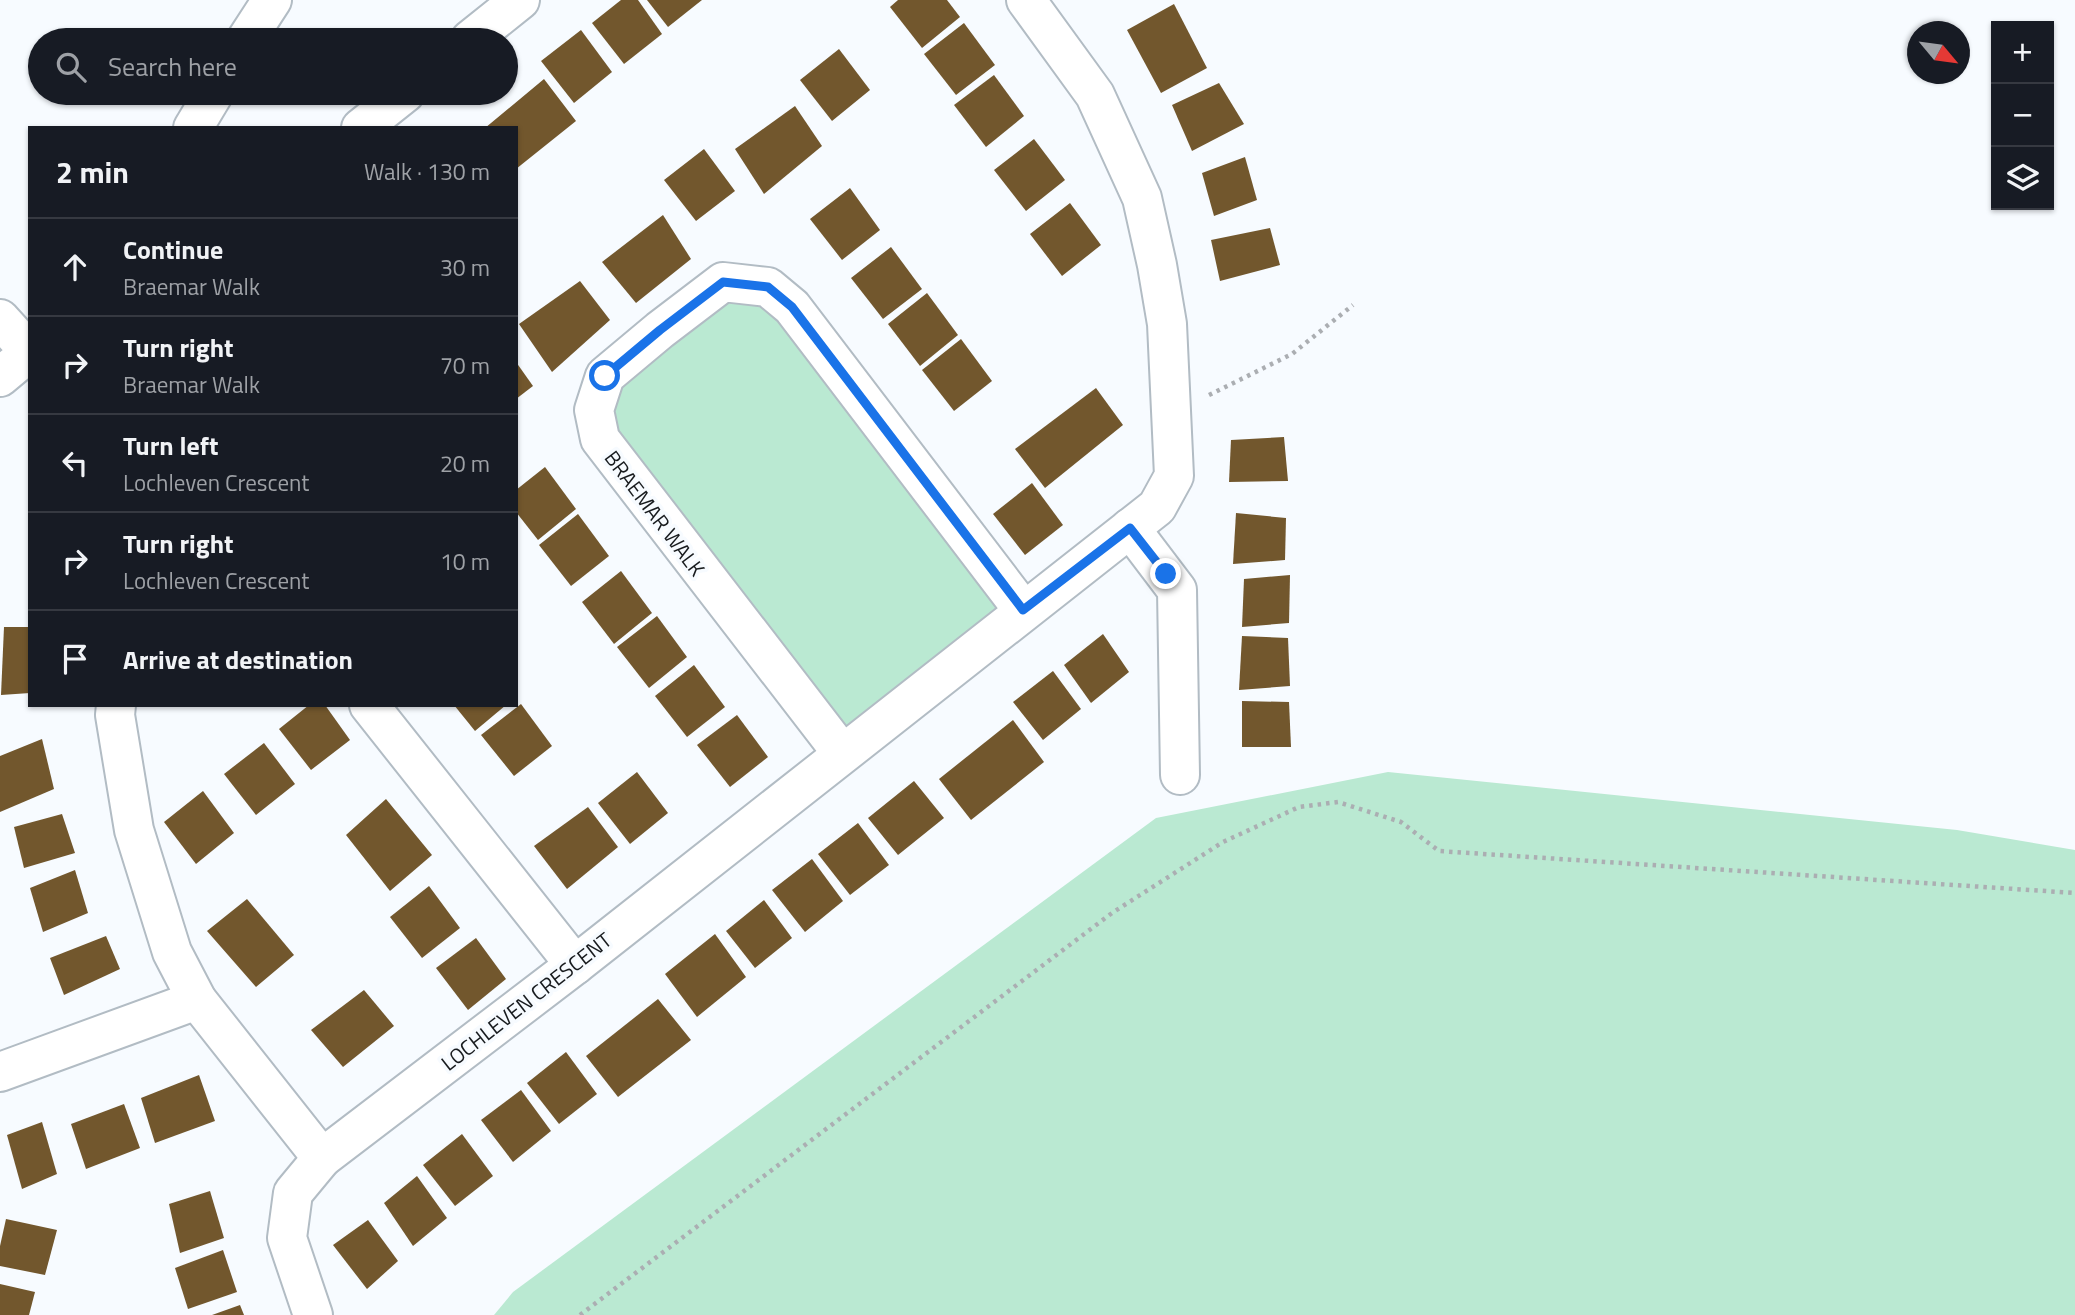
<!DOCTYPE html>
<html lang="en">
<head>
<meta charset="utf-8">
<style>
  body { margin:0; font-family:"Titillium Web",sans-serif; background:#242831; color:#f1f3f6 }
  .controls { position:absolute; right:21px; top:21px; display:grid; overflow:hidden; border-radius:0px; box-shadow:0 2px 5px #0004 }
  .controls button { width:63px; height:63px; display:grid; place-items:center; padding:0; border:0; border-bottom:2px solid #363941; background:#171b24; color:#f1f3f6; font:35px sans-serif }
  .compass { position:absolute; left:1907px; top:21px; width:63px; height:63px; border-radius:50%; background:#171b24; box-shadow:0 2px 5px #0004; rotate:119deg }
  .stop { position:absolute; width:21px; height:21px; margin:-16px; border:5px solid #1a73e8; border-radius:50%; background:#fff }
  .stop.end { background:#1a73e8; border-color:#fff; box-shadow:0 2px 7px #0008 }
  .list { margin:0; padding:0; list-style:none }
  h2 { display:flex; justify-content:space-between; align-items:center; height:91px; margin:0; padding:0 28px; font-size:30px }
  h2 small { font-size:23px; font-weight:400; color:#9ea1a6 }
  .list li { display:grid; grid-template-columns:46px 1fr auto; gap:21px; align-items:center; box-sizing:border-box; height:98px; padding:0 28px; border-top:2px solid #363941 }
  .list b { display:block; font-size:26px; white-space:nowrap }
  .list p { margin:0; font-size:23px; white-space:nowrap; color:#9ea1a6 }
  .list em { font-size:23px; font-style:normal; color:#9ea1a6 }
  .icon { flex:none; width:38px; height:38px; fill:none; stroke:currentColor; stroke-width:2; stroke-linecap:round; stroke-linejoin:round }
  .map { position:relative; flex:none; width:2075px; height:1315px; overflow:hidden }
  .search { position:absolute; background:#171b24; box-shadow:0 2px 5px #0004; left:28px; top:28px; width:490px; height:77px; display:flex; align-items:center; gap:18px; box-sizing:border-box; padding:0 24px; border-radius:38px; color:#9ea1a6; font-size:26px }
  .panel { position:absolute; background:#171b24; box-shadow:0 2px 5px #0004; left:28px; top:126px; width:490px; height:581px; border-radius:0px }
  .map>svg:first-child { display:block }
  .green { fill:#bae9d2 }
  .building { fill:#72572d }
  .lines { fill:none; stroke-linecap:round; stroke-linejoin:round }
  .minor-casing { stroke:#b2bcc4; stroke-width:42 }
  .path { stroke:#abaeb2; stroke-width:4.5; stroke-dasharray:3.5 5; stroke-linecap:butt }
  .minor { stroke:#fff; stroke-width:38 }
  .route { stroke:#1a73e8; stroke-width:9 }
  .labels { text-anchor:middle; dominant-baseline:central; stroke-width:7; stroke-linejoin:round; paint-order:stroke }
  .street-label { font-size:21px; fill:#181b1e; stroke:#f7fbff }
</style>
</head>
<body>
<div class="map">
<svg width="2075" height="1315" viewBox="0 0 2075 1315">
  <rect width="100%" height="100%" fill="#f7fbff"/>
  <g class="green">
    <path d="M 723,282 L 768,287 L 1016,609 L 842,753 L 600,439 L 605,376 Z"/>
    <path d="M 1388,772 L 1957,830 L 2075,850 L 2075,1315 L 494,1315 L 513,1292 L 1156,818 Z"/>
  </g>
  <g class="building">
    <path d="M 621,0 L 638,0 L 662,34 L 624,64 L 592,23 Z"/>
    <path d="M 647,0 L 702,0 L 668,27 Z"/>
    <path d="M 898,0 L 947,0 L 960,17 L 922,48 L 890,7 Z"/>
    <path d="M 1174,4 L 1207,68 L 1161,93 L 1127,30 Z"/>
    <path d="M 964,23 L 995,65 L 956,95 L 924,54 Z"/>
    <path d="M 581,30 L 612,72 L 574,103 L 541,61 Z"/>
    <path d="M 839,49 L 870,90 L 832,121 L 800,80 Z"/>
    <path d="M 994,75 L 1024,116 L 986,147 L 954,105 Z"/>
    <path d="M 544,79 L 576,121 L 516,169 L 516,128 L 485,128 Z"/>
    <path d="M 1219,83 L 1244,124 L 1192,151 L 1172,105 Z"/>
    <path d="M 795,106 L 822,146 L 764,194 L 735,149 Z"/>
    <path d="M 1034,139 L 1065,180 L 1026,211 L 994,170 Z"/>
    <path d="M 704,149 L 735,191 L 696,221 L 664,180 Z"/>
    <path d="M 1245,157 L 1257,200 L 1214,216 L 1202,173 Z"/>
    <path d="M 850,188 L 880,230 L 842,260 L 810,219 Z"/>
    <path d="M 1070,203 L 1101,245 L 1062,276 L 1030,234 Z"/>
    <path d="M 663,215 L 691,259 L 636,303 L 602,262 Z"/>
    <path d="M 1270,228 L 1280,265 L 1220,281 L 1211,240 Z"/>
    <path d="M 891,247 L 922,289 L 883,319 L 851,278 Z"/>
    <path d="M 580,281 L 610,320 L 552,372 L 519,324 Z"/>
    <path d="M 927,293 L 958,335 L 920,366 L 888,324 Z"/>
    <path d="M 961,339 L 992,381 L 954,411 L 922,370 Z"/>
    <path d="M 516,362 L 533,386 L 516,399 Z"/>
    <path d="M 1096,388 L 1123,425 L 1045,488 L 1015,449 Z"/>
    <path d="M 1284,437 L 1288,481 L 1229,482 L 1231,440 Z"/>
    <path d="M 545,467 L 576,509 L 538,540 L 516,512 L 516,490 Z"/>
    <path d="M 1032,483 L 1063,525 L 1025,555 L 993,514 Z"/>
    <path d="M 1236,513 L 1286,518 L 1285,560 L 1233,564 Z"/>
    <path d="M 578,514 L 609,556 L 571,586 L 539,545 Z"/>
    <path d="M 621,571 L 652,613 L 614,644 L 582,602 Z"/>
    <path d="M 1290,575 L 1289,623 L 1242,627 L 1244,579 Z"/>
    <path d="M 657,616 L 687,657 L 649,688 L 617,647 Z"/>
    <path d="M 4,627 L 30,627 L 30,693 L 1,695 Z"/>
    <path d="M 1103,634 L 1129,672 L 1091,703 L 1064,665 Z"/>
    <path d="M 1242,636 L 1288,638 L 1290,686 L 1239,690 Z"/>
    <path d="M 694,665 L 725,707 L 687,737 L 655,696 Z"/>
    <path d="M 1053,671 L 1081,709 L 1043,740 L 1013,702 Z"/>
    <path d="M 1242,701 L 1289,702 L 1291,747 L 1242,747 Z"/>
    <path d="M 521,704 L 552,746 L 514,776 L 481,735 Z"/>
    <path d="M 309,705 L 325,705 L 350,740 L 311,770 L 279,729 Z"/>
    <path d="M 454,705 L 506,705 L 475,731 Z"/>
    <path d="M 737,715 L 768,757 L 730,787 L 697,745 Z"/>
    <path d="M 1013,720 L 1044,762 L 971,820 L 939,779 Z"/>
    <path d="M 42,739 L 54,789 L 0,812 L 0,756 Z"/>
    <path d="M 264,743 L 295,784 L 256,815 L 224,774 Z"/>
    <path d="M 637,772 L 668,813 L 630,844 L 598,803 Z"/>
    <path d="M 914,781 L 944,818 L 898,855 L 868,818 Z"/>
    <path d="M 203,791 L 234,833 L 196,864 L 164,822 Z"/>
    <path d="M 386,799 L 432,855 L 390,891 L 346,835 Z"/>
    <path d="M 588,807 L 618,847 L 567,889 L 534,846 Z"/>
    <path d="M 62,814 L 75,853 L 24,868 L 14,827 Z"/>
    <path d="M 858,823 L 889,865 L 850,895 L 818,854 Z"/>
    <path d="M 812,859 L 843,901 L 805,932 L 772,890 Z"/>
    <path d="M 75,870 L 88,913 L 43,932 L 30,888 Z"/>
    <path d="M 429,886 L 460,928 L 422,958 L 390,917 Z"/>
    <path d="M 247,899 L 294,955 L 256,987 L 207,931 Z"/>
    <path d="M 764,900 L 792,938 L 755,968 L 726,931 Z"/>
    <path d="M 715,934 L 746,977 L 697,1017 L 665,974 Z"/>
    <path d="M 106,936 L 120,969 L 64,995 L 50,958 Z"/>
    <path d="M 476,938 L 506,979 L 468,1010 L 436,968 Z"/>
    <path d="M 364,990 L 394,1026 L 343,1067 L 311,1030 Z"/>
    <path d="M 658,999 L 691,1040 L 618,1097 L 586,1056 Z"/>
    <path d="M 566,1052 L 597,1094 L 559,1124 L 527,1083 Z"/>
    <path d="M 199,1075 L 215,1121 L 155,1143 L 141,1098 Z"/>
    <path d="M 521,1090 L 551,1131 L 513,1162 L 481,1120 Z"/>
    <path d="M 124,1104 L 140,1148 L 86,1169 L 71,1124 Z"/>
    <path d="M 42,1122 L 57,1174 L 22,1189 L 7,1135 Z"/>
    <path d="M 462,1134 L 493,1176 L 455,1206 L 423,1165 Z"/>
    <path d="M 417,1176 L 447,1218 L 413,1246 L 384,1203 Z"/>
    <path d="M 210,1191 L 224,1238 L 180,1253 L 169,1204 Z"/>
    <path d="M 6,1219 L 57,1230 L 45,1275 L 0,1266 L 0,1246 Z"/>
    <path d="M 368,1220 L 398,1261 L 367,1289 L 333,1245 Z"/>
    <path d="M 223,1250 L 237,1292 L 188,1309 L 175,1268 Z"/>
    <path d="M 0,1284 L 35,1292 L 29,1315 L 0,1315 Z"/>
    <path d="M 240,1305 L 244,1315 L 212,1315 Z"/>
  </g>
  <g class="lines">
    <defs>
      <g id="minor">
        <path d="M 246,40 L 272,0"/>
        <path d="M 470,40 L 520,0"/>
        <path d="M 193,128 L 214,93"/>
        <path d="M 361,128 L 405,93"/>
        <path d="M 0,319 L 30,352 L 0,377"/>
        <path d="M 1130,528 L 1177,590 L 1180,775"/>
        <path d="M 116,705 L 115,715 L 134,830 L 172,952 L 197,1000 L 322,1158 L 575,965 L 1157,507 L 1174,476 L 1167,324 L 1157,265 L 1142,198 L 1095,95 L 1026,0"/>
        <path d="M 369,705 L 575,965"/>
        <path d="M 842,753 L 600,439 L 594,410 L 605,376 L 660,330 L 723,282 L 768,287 L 792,307 L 1023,610"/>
        <path d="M 0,1072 L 197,1000"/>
        <path d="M 313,1315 L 287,1238 L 293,1193 L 322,1158"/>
      </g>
    </defs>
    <use href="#minor" class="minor-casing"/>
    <g class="path">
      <path d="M 1209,395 L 1292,354 L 1353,305"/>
      <path d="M 580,1315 L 1112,913 L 1223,842 L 1299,807 L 1338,802 L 1401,822 L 1439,851 L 2075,893"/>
    </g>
    <use href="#minor" class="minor"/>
  </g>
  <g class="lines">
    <path class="route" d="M 605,376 L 660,330 L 723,282 L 768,287 L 792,307 L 1023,610 L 1130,528 L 1166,574"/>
  </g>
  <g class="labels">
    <g class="street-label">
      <text transform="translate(655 513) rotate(53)">BRAEMAR WALK</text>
      <text transform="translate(526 1001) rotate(-38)">LOCHLEVEN CRESCENT</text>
    </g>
  </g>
</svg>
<div class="controls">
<button>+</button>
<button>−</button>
<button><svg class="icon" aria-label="layers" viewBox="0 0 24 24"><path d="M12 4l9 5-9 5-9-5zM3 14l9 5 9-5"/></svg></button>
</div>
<svg class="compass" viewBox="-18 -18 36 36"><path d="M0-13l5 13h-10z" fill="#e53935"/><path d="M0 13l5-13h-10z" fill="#9ea1a6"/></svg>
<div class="stop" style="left:605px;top:376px"></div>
<div class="stop end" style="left:1166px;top:574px"></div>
<div class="search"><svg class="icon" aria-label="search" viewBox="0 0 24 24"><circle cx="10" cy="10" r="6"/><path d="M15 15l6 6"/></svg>Search here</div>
<section class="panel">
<h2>2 min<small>Walk · 130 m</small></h2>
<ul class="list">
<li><svg class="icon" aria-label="ahead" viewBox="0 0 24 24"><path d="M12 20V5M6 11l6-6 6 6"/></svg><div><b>Continue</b><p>Braemar Walk</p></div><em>30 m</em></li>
<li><svg class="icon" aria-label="right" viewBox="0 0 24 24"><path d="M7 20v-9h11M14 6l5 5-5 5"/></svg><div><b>Turn right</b><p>Braemar Walk</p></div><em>70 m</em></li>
<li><svg class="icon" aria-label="left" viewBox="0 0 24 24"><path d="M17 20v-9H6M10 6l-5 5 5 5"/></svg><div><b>Turn left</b><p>Lochleven Crescent</p></div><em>20 m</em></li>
<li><svg class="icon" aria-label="right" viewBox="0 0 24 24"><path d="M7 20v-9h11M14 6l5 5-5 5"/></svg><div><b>Turn right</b><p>Lochleven Crescent</p></div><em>10 m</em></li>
<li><svg class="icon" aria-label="arrive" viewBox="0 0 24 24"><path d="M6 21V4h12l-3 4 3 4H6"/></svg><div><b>Arrive at destination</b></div></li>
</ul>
</section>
</div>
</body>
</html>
